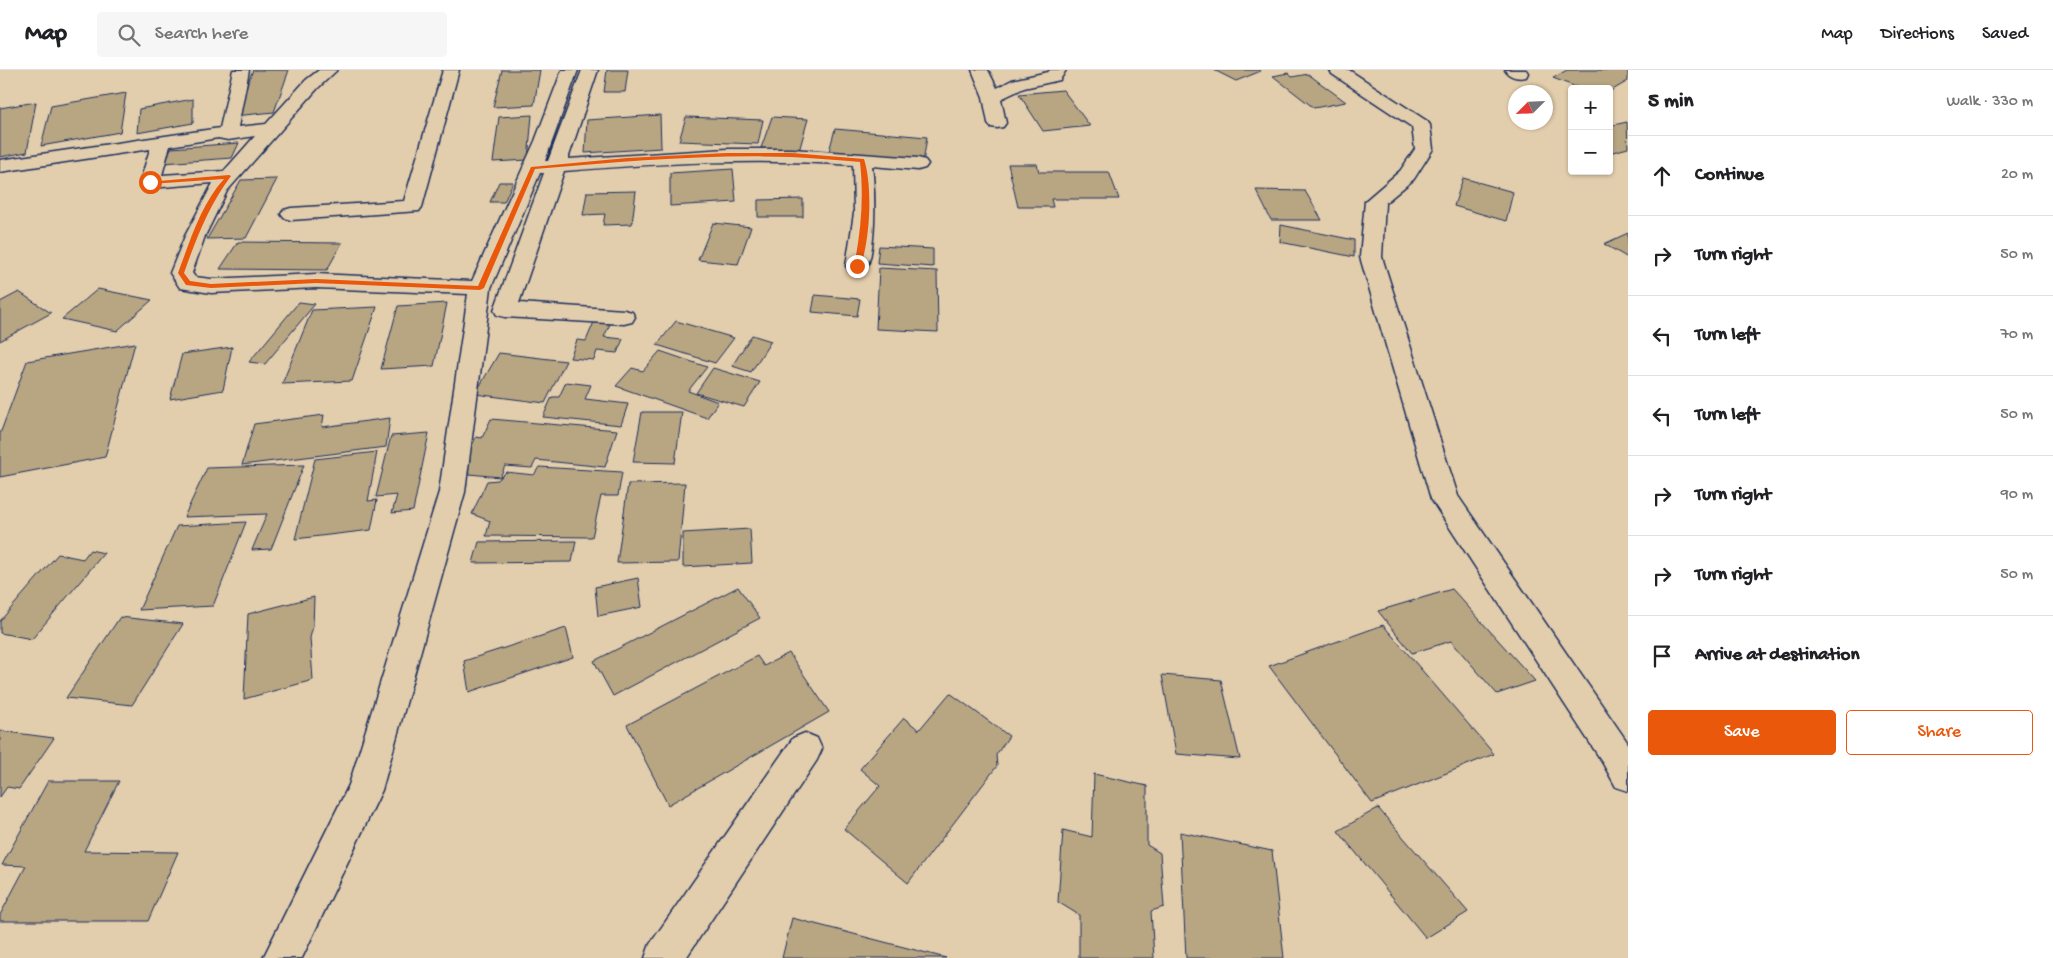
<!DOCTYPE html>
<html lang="en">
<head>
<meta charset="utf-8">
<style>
  body { margin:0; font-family:"Gochi Hand",sans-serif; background:#f6f6f6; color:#202124 }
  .controls { position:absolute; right:15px; top:15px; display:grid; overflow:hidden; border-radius:5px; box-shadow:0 1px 4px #0004 }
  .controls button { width:45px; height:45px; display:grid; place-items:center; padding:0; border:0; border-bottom:1px solid #e0e0e0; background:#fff; color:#202124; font:25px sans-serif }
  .compass { position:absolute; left:1508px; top:15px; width:45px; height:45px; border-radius:50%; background:#fff; box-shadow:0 1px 4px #0004; rotate:246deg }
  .stop { position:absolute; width:15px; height:15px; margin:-11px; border:4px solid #ea580c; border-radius:50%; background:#fff }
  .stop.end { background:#ea580c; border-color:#fff; box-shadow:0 1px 5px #0008 }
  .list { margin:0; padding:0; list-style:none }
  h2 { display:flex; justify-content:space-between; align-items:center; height:65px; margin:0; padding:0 20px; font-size:21px }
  h2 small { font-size:16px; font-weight:400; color:#757577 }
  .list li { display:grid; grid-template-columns:32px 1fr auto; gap:15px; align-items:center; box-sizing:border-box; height:80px; padding:0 20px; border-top:1px solid #e0e0e0 }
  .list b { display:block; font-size:19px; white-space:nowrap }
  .list em { font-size:16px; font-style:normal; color:#757577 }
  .actions { display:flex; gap:10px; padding:15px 20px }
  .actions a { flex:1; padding:11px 0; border:1px solid #ea580c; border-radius:5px; text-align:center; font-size:18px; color:#ea580c }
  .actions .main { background:#ea580c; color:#fff }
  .icon { flex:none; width:28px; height:28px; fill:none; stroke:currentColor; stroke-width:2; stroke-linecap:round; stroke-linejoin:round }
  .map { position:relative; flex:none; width:1628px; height:888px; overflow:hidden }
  header { display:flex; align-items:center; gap:30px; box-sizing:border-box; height:70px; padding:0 25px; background:#fff; border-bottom:1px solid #e0e0e0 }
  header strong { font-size:24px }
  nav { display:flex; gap:28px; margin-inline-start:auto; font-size:18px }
  .search { width:350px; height:45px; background:#f6f6f6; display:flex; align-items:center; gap:12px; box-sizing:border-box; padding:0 18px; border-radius:5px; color:#757577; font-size:19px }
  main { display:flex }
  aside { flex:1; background:#fff }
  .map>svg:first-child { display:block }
  .building { fill:#b8a582; stroke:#1b2f5e }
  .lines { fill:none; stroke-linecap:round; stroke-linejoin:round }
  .minor-casing { stroke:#1b2f5e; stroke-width:3 }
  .minor { fill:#e2cdac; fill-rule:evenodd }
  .route { fill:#ea580c }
</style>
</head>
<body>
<header>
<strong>Map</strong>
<div class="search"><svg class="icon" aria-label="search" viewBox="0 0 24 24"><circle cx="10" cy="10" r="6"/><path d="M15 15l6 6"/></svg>Search here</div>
<nav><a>Map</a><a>Directions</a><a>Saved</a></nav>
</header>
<main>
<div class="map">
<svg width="1628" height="888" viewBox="0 0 1628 888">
  <rect width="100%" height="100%" fill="#e2cdac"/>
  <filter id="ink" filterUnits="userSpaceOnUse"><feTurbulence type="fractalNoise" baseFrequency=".02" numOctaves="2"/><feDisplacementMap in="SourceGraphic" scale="10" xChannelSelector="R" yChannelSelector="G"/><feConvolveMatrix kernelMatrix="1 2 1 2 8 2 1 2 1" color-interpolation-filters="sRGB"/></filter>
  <g filter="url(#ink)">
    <g class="building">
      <path d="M 253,0 L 289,0 L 274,42 L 234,46 Z"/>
      <path d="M 502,0 L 540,0 L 534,35 L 493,37 Z"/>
      <path d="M 607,0 L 628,0 L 625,22 L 604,22 Z"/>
      <path d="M 1214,0 L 1259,0 L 1261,1 L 1236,11 Z"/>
      <path d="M 1567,0 L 1628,0 L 1628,11 L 1609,22 L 1609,19 L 1581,19 L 1553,8 Z"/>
      <path d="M 1288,3 L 1292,7 L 1308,4 L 1346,32 L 1314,38 L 1273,6 Z"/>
      <path d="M 1063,20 L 1090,56 L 1043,61 L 1019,24 Z"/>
      <path d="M 126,23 L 120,62 L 41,76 L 51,36 Z"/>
      <path d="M 193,29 L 193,53 L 137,63 L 139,39 Z"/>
      <path d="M 36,32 L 27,82 L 0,87 L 0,38 Z"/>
      <path d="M 532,45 L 528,90 L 493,92 L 499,47 Z"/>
      <path d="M 660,45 L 661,78 L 585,83 L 587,50 Z"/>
      <path d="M 686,47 L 763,50 L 758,74 L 679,71 Z"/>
      <path d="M 772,47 L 808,49 L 799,81 L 761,78 Z"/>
      <path d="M 1627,52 L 1628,78 L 1609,83 L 1609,56 Z"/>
      <path d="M 835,59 L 927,67 L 923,93 L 828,85 Z"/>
      <path d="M 239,73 L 232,88 L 163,93 L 171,78 Z"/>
      <path d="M 1008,94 L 1037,94 L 1039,102 L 1109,102 L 1119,129 L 1051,129 L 1053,137 L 1018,137 Z"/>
      <path d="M 733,99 L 736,132 L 670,136 L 670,103 Z"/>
      <path d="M 1463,108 L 1513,122 L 1506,151 L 1454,136 Z"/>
      <path d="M 277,109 L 246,168 L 207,169 L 241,110 Z"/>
      <path d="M 499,112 L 513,112 L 504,132 L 490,132 Z"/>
      <path d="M 1256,120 L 1305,121 L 1322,150 L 1271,150 Z"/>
      <path d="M 636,121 L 632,154 L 603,155 L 605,144 L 583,145 L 587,122 Z"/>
      <path d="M 803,129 L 803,147 L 758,147 L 758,130 Z"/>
      <path d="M 713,153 L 751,157 L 738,194 L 698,190 Z"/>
      <path d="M 1281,155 L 1354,170 L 1354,187 L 1280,172 Z"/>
      <path d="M 1628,163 L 1628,188 L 1604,174 Z"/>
      <path d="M 238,172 L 342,173 L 327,200 L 220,199 Z"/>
      <path d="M 879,176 L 933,179 L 933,197 L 877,193 Z"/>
      <path d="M 879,198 L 937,201 L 938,262 L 876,259 Z"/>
      <path d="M 98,219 L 152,230 L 117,261 L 62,249 Z"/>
      <path d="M 19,222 L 51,243 L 0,271 L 0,232 Z"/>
      <path d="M 815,225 L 860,229 L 857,246 L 812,242 Z"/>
      <path d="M 299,232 L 315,234 L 265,294 L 249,292 Z"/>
      <path d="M 447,233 L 434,296 L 381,299 L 398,236 Z"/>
      <path d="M 377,237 L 352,311 L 282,314 L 312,240 Z"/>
      <path d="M 676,251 L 734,268 L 715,293 L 657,275 Z"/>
      <path d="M 594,252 L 610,254 L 604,267 L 623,269 L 617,283 L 597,281 L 594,290 L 570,288 L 577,270 L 586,271 Z"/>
      <path d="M 752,265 L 771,271 L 751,302 L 732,296 Z"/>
      <path d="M 135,273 L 105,387 L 0,407 L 0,364 L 27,291 Z"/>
      <path d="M 232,277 L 223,320 L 170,329 L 182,284 Z"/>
      <path d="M 660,281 L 707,297 L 688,321 L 718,332 L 707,348 L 616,316 L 632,298 L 643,301 Z"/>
      <path d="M 499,283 L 566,291 L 545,333 L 475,324 Z"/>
      <path d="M 713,298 L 760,312 L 744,337 L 696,323 Z"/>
      <path d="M 566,312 L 591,315 L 585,329 L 628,334 L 621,355 L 543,347 L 552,327 L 559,327 Z"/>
      <path d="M 642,342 L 682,342 L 675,393 L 633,392 Z"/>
      <path d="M 324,345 L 322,357 L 390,348 L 386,377 L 242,395 L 254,354 Z"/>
      <path d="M 491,349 L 617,360 L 605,397 L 536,390 L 532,398 L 505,396 L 500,407 L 459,403 L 476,367 L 482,368 Z"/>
      <path d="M 429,363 L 413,441 L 392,443 L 397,425 L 376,427 L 391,366 Z"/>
      <path d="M 377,382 L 368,431 L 377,430 L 371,460 L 295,469 L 315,389 Z"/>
      <path d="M 304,395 L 271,479 L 252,480 L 267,444 L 184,447 L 207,398 Z"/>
      <path d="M 539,397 L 622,402 L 618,426 L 601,426 L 592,467 L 486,466 L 490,451 L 472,444 L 487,411 L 498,410 L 506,402 L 534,405 Z"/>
      <path d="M 685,413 L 678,492 L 617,493 L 628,414 Z"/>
      <path d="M 246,452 L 213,536 L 139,540 L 177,456 Z"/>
      <path d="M 750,459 L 752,493 L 683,497 L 683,463 Z"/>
      <path d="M 576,471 L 572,492 L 473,493 L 479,472 Z"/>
      <path d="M 90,480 L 104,483 L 32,569 L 0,563 L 0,551 L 58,484 L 83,489 Z"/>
      <path d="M 638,508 L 642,537 L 598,546 L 595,517 Z"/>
      <path d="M 738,517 L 760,548 L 613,626 L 594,591 Z"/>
      <path d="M 1452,519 L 1535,611 L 1497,624 L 1451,571 L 1412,583 L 1378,541 Z"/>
      <path d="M 314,527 L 313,556 L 310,568 L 313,610 L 244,629 L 248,544 Z"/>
      <path d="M 120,547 L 183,554 L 132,635 L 66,628 Z"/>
      <path d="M 1383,555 L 1494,684 L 1372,733 L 1269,596 Z"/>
      <path d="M 566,558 L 573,587 L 469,622 L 464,591 Z"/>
      <path d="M 789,583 L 829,642 L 668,735 L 627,655 L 757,586 L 764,596 Z"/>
      <path d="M 1162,605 L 1221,610 L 1240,689 L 1176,684 Z"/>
      <path d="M 950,623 L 1009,666 L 996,685 L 997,696 L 908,813 L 844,759 L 880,716 L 860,699 L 904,648 L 919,660 Z"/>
      <path d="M 0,661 L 54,668 L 19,719 L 7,717 L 0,727 Z"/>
      <path d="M 1094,704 L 1147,716 L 1147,775 L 1160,783 L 1164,837 L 1151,841 L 1154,888 L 1079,888 L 1079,845 L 1058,832 L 1063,760 L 1092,767 Z"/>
      <path d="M 48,711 L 119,711 L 84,781 L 178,782 L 148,851 L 0,851 L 0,845 L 26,796 L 2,795 Z"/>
      <path d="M 1378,738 L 1468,842 L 1426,868 L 1338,761 Z"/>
      <path d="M 1180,762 L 1272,781 L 1284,888 L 1186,888 Z"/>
      <path d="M 792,848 L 946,888 L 782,888 Z"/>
    </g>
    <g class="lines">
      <defs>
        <g id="minor">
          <path d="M 233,0 L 249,0 L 238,57 L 266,54 L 306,10 L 319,0 L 337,0 L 318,18 L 227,121 L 205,166 L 192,203 L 195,207 L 211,209 L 316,204 L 472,211 L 535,71 L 562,0 L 578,0 L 545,91 L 548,91 L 582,0 L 598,0 L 568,89 L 727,79 L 792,79 L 918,88 L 925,90 L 928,94 L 925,98 L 918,100 L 872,96 C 875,119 877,182 865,201 L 857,203 L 849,201 L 846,196 L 854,143 L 853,95 C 756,88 661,93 564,101 L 519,233 L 624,240 L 632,242 L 635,247 L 632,252 L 624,254 L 505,247 L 497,245 L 494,240 L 544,103 L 540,103 L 491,218 L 465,422 L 382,720 L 302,888 L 263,888 L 349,715 L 439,422 L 468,224 L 316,218 L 211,223 L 180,218 L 170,203 L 185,166 L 213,113 L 150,118 L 143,116 L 140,112 L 150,79 L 0,102 L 0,90 L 220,58 ZM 255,66 L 224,101 L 162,105 L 170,76 L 218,68 L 228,70 Z"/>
          <path d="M 443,0 L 459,0 L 422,137 L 419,141 L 291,150 L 284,148 L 281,144 L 284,140 L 291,138 L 404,131 Z"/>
          <path d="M 972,0 L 988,0 L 997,18 L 1012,10 L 1048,2 L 1050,0 L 1066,0 L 1060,10 L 1024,18 L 1001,29 L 1006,53 L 1003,57 L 997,58 L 991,57 L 988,53 L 983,27 Z"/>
          <path d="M 1330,0 L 1349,0 L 1427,51 L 1430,55 L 1433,79 L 1414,109 L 1385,133 L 1382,187 L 1458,426 L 1628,673 L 1628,721 L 1616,717 L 1601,690 L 1431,429 L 1360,187 L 1365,131 L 1400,101 L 1415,79 L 1412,57 L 1332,4 Z"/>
          <path d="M 1505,0 L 1526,0 L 1528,3 L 1526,7 C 1518,9 1509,7 1505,0 Z"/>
          <path d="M 805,663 L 817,668 L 822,679 L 817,690 L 686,888 L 645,888 L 650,874 L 793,668 Z"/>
        </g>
      </defs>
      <use href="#minor" class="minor-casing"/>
      <use href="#minor" class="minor"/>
    </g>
  </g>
  <path class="route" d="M 726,83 L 792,83 L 864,89 C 873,117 870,171 860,198 L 854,196 C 861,161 864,128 860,92 C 837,90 814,88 791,87 C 706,84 620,92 535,99 L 484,218 L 480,220 L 316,213 L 211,218 L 186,215 L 178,203 C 190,171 201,134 224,109 L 150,114 L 147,112 L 229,105 L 231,106 C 209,135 196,169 184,203 L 190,211 L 211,214 L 316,209 L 478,216 L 531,97 L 627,88 Z"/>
</svg>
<div class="controls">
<button>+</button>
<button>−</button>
</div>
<svg class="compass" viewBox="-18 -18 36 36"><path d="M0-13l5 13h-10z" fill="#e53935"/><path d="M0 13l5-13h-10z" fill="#757577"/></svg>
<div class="stop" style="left:150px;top:112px"></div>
<div class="stop end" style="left:857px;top:196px"></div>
</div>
<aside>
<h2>5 min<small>Walk · 330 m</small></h2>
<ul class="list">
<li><svg class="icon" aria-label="ahead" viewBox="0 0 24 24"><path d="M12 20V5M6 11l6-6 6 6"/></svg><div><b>Continue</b></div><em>20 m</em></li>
<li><svg class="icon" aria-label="right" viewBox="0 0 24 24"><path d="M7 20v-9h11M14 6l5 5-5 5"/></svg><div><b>Turn right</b></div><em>50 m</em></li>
<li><svg class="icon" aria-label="left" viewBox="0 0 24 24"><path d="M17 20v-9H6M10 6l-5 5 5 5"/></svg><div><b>Turn left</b></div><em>70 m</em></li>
<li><svg class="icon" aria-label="left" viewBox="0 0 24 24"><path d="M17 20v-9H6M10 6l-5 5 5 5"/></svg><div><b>Turn left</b></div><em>50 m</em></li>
<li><svg class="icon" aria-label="right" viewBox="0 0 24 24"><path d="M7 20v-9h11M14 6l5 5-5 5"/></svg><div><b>Turn right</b></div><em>90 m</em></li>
<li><svg class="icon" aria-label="right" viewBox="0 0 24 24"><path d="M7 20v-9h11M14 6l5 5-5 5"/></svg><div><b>Turn right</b></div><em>50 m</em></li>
<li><svg class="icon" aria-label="arrive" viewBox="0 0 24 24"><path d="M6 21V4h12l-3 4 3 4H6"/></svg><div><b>Arrive at destination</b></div></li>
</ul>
<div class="actions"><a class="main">Save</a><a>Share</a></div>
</aside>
</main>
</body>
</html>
